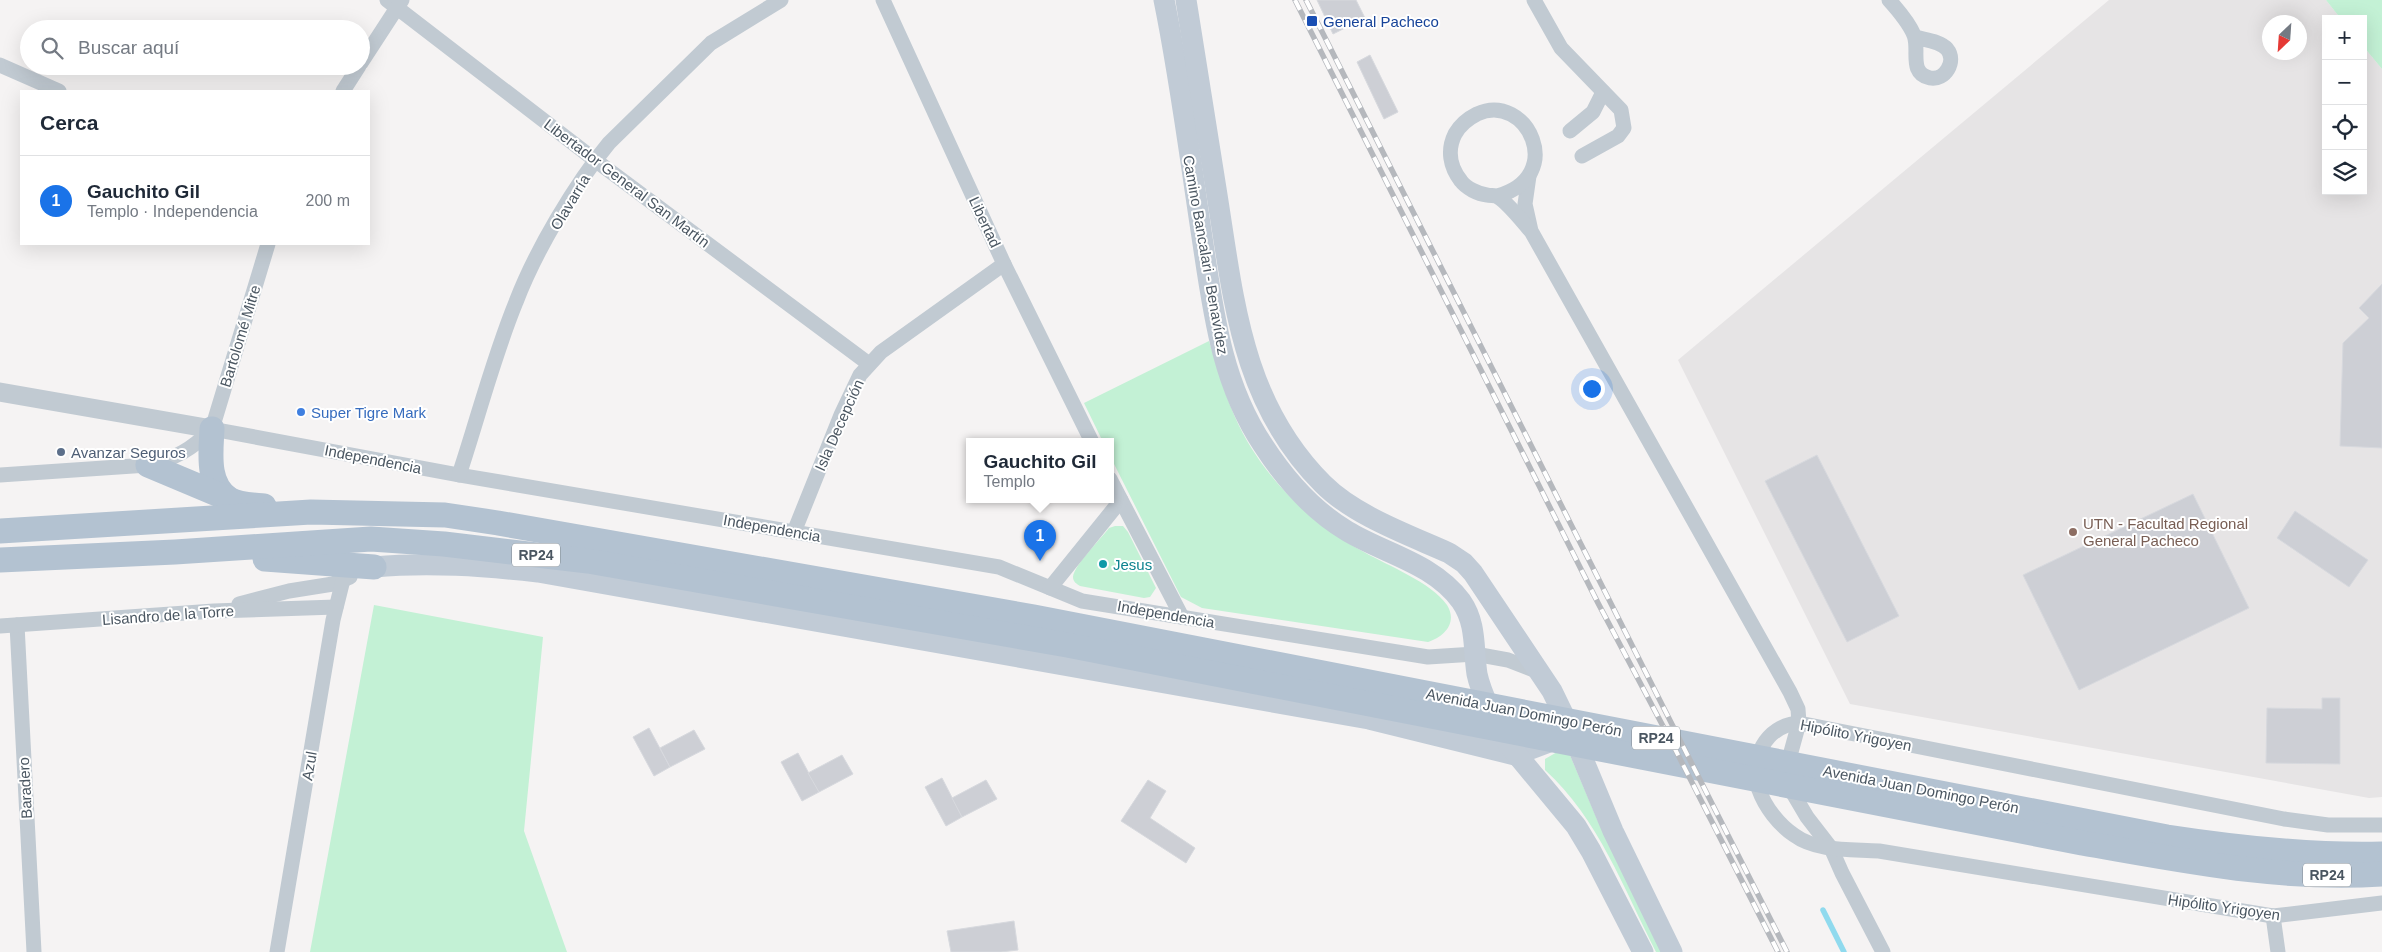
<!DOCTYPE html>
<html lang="es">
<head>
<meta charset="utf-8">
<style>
  body { margin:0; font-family:Helvetica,sans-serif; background:#f2f2f3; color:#1f2937 }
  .controls { position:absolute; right:15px; top:15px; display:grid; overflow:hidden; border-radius:0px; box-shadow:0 5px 20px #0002 }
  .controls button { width:45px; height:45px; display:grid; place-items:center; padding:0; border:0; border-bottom:1px solid #e0e1e3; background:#fff; color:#1f2937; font:25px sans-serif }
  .compass { position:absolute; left:2262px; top:15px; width:45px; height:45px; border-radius:50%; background:#fff; box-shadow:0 5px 20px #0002; rotate:205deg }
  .you { position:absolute; left:1591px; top:388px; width:18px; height:18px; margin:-12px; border:4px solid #fff; border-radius:50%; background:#1a73e8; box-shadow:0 0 0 8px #1a73e833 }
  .badge { display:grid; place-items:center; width:32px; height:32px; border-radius:50%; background:#1a73e8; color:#fff; font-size:16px; font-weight:700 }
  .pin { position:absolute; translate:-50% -41px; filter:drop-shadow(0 1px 2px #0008) }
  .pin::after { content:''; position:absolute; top:26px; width:18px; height:15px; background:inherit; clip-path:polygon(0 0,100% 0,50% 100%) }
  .popup { position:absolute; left:966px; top:438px; width:148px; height:65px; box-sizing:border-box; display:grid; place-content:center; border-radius:0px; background:#fff; filter:drop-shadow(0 1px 4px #0005); font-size:16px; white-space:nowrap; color:#747a83 }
  .popup b { font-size:19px; color:#1f2937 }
  .popup::after { content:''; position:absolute; left:50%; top:100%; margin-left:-10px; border:10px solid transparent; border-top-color:#fff }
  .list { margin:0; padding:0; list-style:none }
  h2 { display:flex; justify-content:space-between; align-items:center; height:65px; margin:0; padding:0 20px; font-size:21px }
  h2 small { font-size:16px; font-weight:400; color:#747a83 }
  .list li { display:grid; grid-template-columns:32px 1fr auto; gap:15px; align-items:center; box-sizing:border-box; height:90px; padding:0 20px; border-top:1px solid #e0e1e3 }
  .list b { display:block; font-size:19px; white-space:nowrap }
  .list p { margin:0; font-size:16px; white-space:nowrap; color:#747a83 }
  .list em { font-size:16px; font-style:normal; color:#747a83 }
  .icon { flex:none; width:28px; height:28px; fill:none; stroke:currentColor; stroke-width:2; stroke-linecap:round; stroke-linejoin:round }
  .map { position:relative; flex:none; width:2382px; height:952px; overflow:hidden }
  .search { position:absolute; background:#fff; box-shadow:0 5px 20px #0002; left:20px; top:20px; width:350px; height:55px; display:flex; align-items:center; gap:12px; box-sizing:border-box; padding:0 18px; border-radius:28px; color:#747a83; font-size:19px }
  .panel { position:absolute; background:#fff; box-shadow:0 5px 20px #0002; left:20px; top:90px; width:350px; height:155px; border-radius:0px }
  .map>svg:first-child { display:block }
  .education { fill:#e6e4e5; fill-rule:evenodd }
  .green { fill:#c3f1d5 }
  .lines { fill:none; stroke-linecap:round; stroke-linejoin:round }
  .stream { stroke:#90daee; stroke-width:5.5 }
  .building { fill:#cdcfd5; stroke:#d7d9de }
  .minor { stroke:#c1cad2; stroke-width:15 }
  .tertiary { stroke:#c1cad2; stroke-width:19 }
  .secondary { stroke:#c1cbd6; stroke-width:21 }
  .primary { stroke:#b3c2d1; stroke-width:25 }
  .rail-casing { stroke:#b5b8bd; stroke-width:5.5 }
  .rail { stroke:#fff; stroke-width:4; stroke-dasharray:11; stroke-linecap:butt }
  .transit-dot { fill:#1a4fb4; stroke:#fff; stroke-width:2 }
  .shop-dot { fill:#3f7fe0; stroke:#fff; stroke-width:2 }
  .service-dot { fill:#5c6f8a; stroke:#fff; stroke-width:2 }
  .education-dot { fill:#8d6e63; stroke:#fff; stroke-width:2 }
  .culture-dot { fill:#0f9aa8; stroke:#fff; stroke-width:2 }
  .labels { text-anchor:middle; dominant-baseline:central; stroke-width:4; stroke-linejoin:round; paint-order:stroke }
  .shield { fill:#fff; stroke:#808990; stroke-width:1 }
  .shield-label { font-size:14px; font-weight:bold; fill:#4a5661 }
  .transit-label { font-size:15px; fill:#164399; stroke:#fff; text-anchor:start }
  .street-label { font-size:15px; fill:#4a5661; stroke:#fff }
  .shop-label { font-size:15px; fill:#366cbe; stroke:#fff; text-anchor:start }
  .service-label { font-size:15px; fill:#4e5e75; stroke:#fff; text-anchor:start }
  .education-label { font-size:15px; fill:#785e54; stroke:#fff; text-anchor:start }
  .culture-label { font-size:15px; fill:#0d838f; stroke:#fff; text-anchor:start }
</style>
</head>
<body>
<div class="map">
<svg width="2382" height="952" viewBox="0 0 2382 952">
  <rect width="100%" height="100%" fill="#f5f3f3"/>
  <path class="education" d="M 2109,0 L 2326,0 L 2341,19 L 2326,19 L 2326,191 L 2363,191 L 2363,46 L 2382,69 L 2382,797 L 2369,798 L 1850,704 L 1678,360 ZM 2270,22 L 2300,22 L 2300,52 L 2270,52 Z"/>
  <g class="green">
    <path d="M 2326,0 L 2382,0 L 2382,69 L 2363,46 L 2363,19 L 2341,19 Z"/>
    <path d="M 1209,341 C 1217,367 1224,392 1235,417 C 1260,474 1309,523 1364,552 C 1388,566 1431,582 1447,605 C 1458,623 1444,637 1428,642 L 1202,608 L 1181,597 L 1110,456 L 1110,442 L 1103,442 L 1084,403 Z"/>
    <path d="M 1115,526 L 1123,526 L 1128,532 L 1156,588 L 1150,597 L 1144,598 L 1080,586 C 1077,584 1073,582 1073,577 C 1074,565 1101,539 1109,528 Z"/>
    <path d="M 374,605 L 543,637 L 524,831 L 567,952 L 310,952 Z"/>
    <path d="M 1564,748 L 1567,748 L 1597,819 L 1663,952 L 1656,952 C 1624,889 1598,818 1545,770 L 1545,759 Z"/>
  </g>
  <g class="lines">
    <path class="stream" d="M 1823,910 L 1844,952"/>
  </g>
  <g class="building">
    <path d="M 1317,0 L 1356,0 L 1365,18 L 1333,34 Z"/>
    <path d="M 1370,55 L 1398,112 L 1384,119 L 1357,62 Z"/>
    <path d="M 2382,284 L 2382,448 L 2340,446 L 2343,343 L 2369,318 L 2359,308 Z"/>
    <path d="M 1817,455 L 1899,616 L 1847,642 L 1765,481 Z"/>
    <path d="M 2193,494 L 2249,608 L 2079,690 L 2023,575 Z"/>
    <path d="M 2295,511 L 2368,560 L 2349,587 L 2277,538 Z"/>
    <path d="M 2322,698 L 2340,698 L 2340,764 L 2266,763 L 2267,708 L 2322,709 Z"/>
    <path d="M 649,728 L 670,767 L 654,776 L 633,737 Z"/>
    <path d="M 694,730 L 705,749 L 670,767 L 660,748 Z"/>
    <path d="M 798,753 L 819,792 L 802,801 L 781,762 Z"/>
    <path d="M 842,755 L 853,774 L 819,792 L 808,773 Z"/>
    <path d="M 942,778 L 962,817 L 946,826 L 925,787 Z"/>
    <path d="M 986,780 L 997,799 L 962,817 L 952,798 Z"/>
    <path d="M 1148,780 L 1166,791 L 1150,818 L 1195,848 L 1186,863 L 1121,821 Z"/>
    <path d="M 1014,921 L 1018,950 L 1001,952 L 951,952 L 947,931 Z"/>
  </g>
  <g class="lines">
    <g class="minor">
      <path d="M 387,0 L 595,160 L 869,364"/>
      <path d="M 883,0 L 1004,264 L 1092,442"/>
      <path d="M 1534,0 L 1561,48 L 1621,110 L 1624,128 L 1618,136 L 1582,156"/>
      <path d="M 1889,0 C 1898,10 1909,23 1914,35 C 1920,50 1908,73 1930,78 C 1945,81 1957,61 1947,49 C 1940,41 1925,40 1915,37"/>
      <path d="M 361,63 L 402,0"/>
      <path d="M 0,65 L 59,91"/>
      <path d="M 343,91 L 359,66"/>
      <path d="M 1570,131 L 1593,112 L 1603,92"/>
      <path d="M 1529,176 L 1525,204 L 1531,231 L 1790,692 L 1798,709 L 1799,723 L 1791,752 L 1789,776 L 1794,795 L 1807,817 L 1831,848 L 1842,873 L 1883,952"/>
      <path d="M 1497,196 C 1568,177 1527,91 1477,114 C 1467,119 1460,125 1455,134 C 1447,150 1450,167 1461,181 C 1466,188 1478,194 1487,195 C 1491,196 1495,195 1498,197 C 1508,203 1522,221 1530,230"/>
      <path d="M 212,429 L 459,475 L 999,567 L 1082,601 L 1428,657 L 1475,654 L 1508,660 L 1539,672"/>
      <path d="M 0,475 L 148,465 C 176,458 191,450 212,429 L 268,244"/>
      <path d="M 459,475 C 478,418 493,358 516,302 C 535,252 575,184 609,143 L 711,43 L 781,0"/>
      <path d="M 1110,479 L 1182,617"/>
      <path d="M 794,532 L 841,415 L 860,375 L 881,352 L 1004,264"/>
      <path d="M 1050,588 L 1121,500"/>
      <path d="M 239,604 L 289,591 L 333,584 L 350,577"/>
      <path d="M 17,625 L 34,952"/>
      <path d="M 0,626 L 214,611 L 336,607"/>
      <path d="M 2382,825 L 2328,825 L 2284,819 L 1799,723 C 1766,725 1748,760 1759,790 C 1765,807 1779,825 1794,835 C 1817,852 1852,849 1879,851 L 2273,916 L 2382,903"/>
      <path d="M 2273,916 L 2278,952"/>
      <path d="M 277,952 L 333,620 L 343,580"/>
    </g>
    <path class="tertiary" d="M 0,392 L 212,429"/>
    <g class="secondary">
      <path d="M 1164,0 C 1180,78 1190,158 1202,237 C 1213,310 1221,382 1263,445 C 1285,479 1312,510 1347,531 C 1385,554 1433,563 1461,601 C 1477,624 1473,648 1477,674 C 1480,689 1487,703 1493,717"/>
      <path d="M 1186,0 C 1196,65 1207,130 1217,195 C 1234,302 1242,403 1323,484 C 1355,516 1409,535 1449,553 L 1464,563 L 1473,573 L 1552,691 L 1570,728 L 1613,831 L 1672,952"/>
      <path d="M 374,567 C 429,562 483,566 538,572 L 1369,719 L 1515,755 L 1560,738"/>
      <path d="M 1508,744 L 1576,826 L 1591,851 L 1643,952"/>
    </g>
    <g class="primary">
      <path d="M 212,429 C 211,452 206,484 229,499 C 238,505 254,505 264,506"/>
      <path d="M 148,465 L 229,499"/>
      <path d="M 0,531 L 311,512 L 445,515 L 498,523 L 1034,617 L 2167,837 C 2239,848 2310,856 2382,854"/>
      <path d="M 265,559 L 374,567"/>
      <path d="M 0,560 L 175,552 L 371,539 L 444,544 L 588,561 L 1067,645 L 2082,843 C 2181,860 2281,881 2382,874"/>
    </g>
    <defs>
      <g id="rail">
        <path d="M 1295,0 L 1598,603 L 1674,747 L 1778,952"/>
        <path d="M 1306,0 L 1787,952"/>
      </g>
    </defs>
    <use href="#rail" class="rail-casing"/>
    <use href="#rail" class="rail"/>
  </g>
  <rect class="transit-dot" x="1306" y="15" width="12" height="12" rx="2.5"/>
  <circle class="shop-dot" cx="301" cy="412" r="5"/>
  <circle class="service-dot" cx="61" cy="452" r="5"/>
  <circle class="education-dot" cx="2073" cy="532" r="5"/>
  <circle class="culture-dot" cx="1103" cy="564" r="5"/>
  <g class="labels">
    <g class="shield">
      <rect x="512" y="543.5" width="48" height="23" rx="4"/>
      <rect x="1632" y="726.5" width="48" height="23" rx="4"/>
      <rect x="2303" y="863.5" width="48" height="23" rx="4"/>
    </g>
    <g class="shield-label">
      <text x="536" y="555">RP24</text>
      <text x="1656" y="738">RP24</text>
      <text x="2327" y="875">RP24</text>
    </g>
    <g class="transit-label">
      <text x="1323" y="21">General Pacheco</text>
    </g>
    <g class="street-label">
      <text transform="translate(627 183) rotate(37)">Libertador General San Martín</text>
      <text transform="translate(570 202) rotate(-59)">Olavarría</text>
      <text transform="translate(985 222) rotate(65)">Libertad</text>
      <text transform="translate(1206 255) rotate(80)">Camino Bancalari - Benavídez</text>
      <text transform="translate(240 336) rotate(-73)">Bartolomé Mitre</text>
      <text transform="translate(839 425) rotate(-66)">Isla Decepción</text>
      <text transform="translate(373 459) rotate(11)">Independencia</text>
      <text transform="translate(772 528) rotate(10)">Independencia</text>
      <text transform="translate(1166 614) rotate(10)">Independencia</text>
      <text transform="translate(168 615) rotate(-4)">Lisandro de la Torre</text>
      <text transform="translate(1524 712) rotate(11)">Avenida Juan Domingo Perón</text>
      <text transform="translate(1856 735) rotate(11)">Hipólito Yrigoyen</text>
      <text transform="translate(309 766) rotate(-80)">Azul</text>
      <text transform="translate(25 788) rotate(-93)">Baradero</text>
      <text transform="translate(1921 789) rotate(11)">Avenida Juan Domingo Perón</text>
      <text transform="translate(2224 907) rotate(8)">Hipólito Yrigoyen</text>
    </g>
    <g class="shop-label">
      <text x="311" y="412">Super Tigre Mark</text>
    </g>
    <g class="service-label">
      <text x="71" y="452">Avanzar Seguros</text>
    </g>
    <g class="education-label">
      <text x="2083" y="523">UTN - Facultad Regional<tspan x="2083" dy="17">General Pacheco</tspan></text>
    </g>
    <g class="culture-label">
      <text x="1113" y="564">Jesus</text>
    </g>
  </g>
</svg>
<div class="controls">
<button>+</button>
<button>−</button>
<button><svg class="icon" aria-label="locate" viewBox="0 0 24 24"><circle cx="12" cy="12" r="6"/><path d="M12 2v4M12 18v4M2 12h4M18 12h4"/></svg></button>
<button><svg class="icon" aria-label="layers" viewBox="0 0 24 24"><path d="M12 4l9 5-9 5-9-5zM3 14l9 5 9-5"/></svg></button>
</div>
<svg class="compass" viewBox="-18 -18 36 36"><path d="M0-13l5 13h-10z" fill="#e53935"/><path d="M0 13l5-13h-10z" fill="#747a83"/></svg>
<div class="you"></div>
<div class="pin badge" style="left:1040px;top:561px">1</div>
<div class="popup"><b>Gauchito Gil</b>Templo</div>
<div class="search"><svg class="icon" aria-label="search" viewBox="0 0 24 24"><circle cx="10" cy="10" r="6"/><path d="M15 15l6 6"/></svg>Buscar aquí</div>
<section class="panel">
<h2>Cerca<small></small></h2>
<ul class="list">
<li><span class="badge">1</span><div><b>Gauchito Gil</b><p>Templo · Independencia</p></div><em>200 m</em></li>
</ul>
</section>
</div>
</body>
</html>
